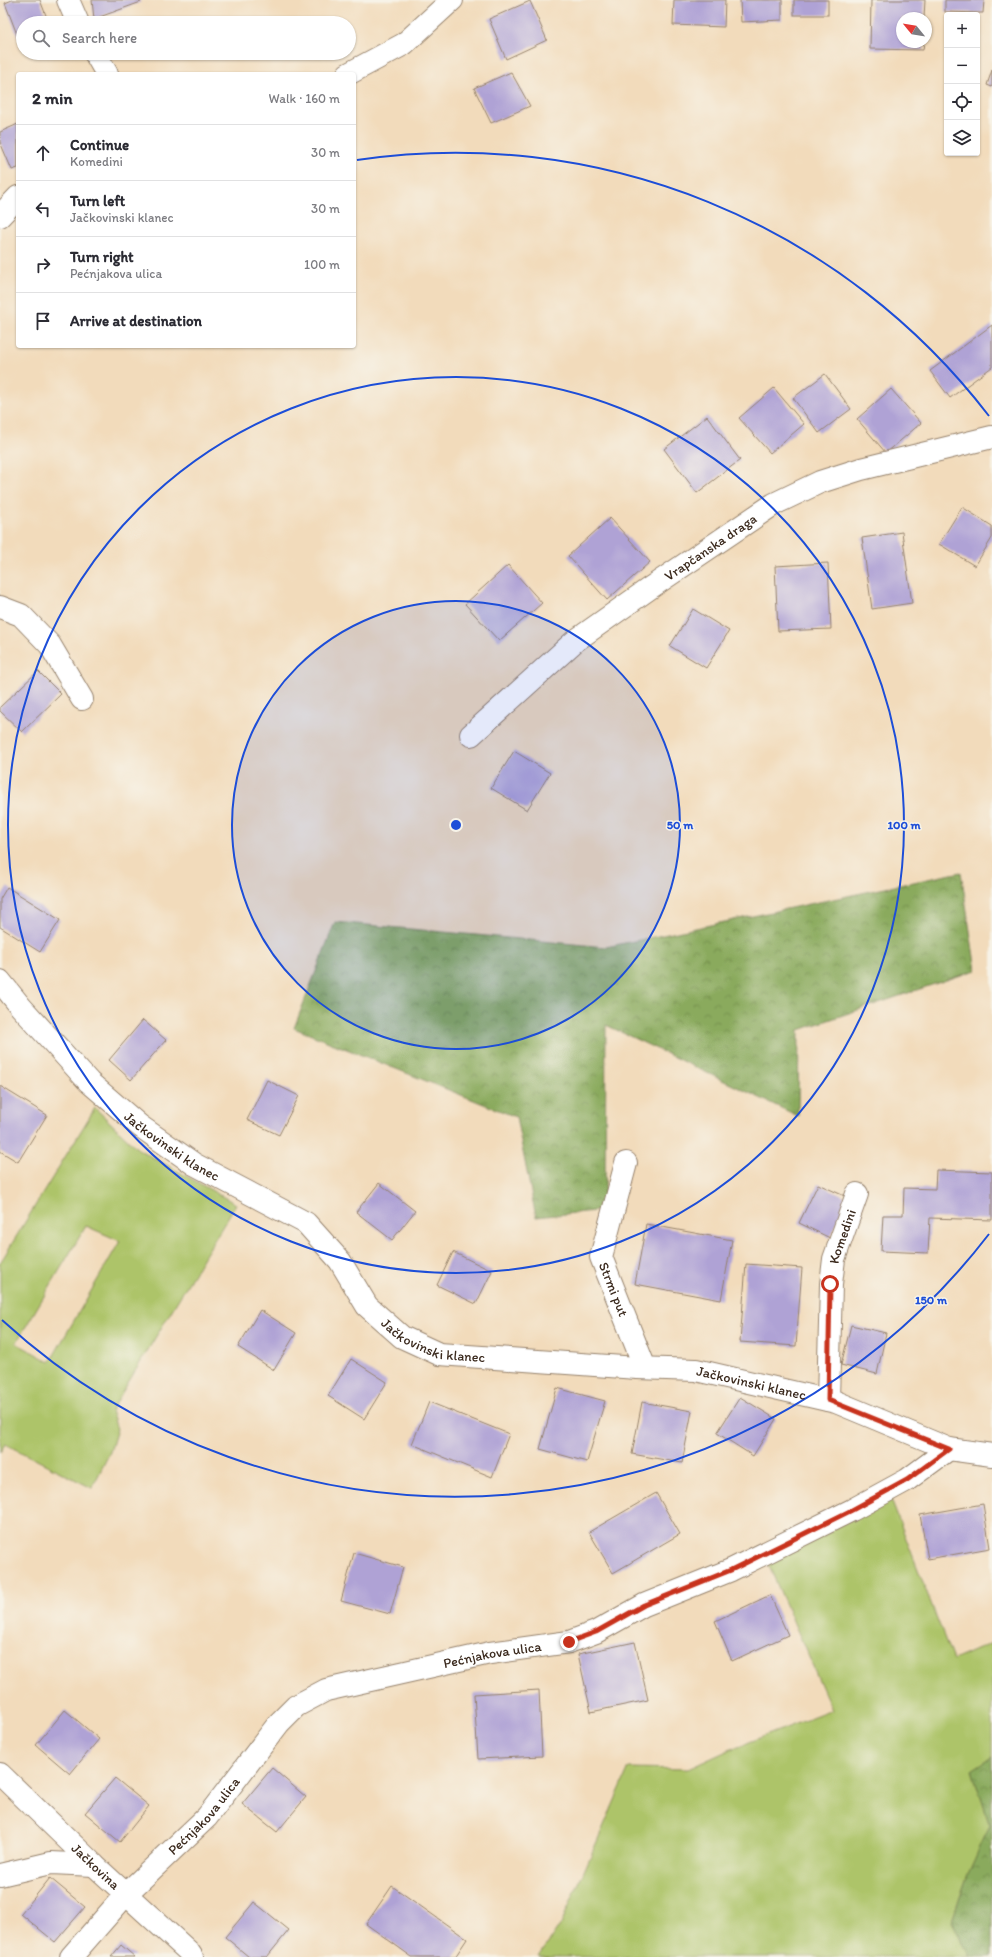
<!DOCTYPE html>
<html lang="en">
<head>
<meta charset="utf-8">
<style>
  body { margin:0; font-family:Itim,sans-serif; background:#f7f7f7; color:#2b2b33 }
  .controls { position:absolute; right:12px; top:12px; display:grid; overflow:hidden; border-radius:4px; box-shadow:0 1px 3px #0004 }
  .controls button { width:36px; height:36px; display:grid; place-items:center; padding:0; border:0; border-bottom:1px solid #e1e1e2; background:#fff; color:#2b2b33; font:20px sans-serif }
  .compass { position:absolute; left:896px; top:12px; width:36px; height:36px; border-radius:50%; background:#fff; box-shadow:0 1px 3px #0004; rotate:300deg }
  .stop { position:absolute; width:12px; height:12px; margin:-9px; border:3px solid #c8321e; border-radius:50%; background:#fff }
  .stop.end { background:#c8321e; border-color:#fff; box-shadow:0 1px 4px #0008 }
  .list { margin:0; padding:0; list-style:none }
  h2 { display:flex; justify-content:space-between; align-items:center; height:52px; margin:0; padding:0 16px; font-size:17px }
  h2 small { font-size:13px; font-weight:400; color:#7c7c81 }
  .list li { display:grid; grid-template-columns:26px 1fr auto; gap:12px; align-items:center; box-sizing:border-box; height:56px; padding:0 16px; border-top:1px solid #e1e1e2 }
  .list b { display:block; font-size:15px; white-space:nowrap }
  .list p { margin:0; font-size:13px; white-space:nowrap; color:#7c7c81 }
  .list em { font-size:13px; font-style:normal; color:#7c7c81 }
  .icon { flex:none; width:22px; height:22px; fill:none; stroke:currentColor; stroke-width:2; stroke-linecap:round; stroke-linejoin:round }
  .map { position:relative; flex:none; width:992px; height:1957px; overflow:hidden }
  .search { position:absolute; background:#fff; box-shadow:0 1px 3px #0004; left:16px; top:16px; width:340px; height:44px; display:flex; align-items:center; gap:10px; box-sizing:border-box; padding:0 14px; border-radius:22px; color:#7c7c81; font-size:15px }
  .panel { position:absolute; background:#fff; box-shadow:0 1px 3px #0004; left:16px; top:72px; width:340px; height:276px; border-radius:4px }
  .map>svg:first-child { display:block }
  .green { fill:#adc469; stroke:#747744; fill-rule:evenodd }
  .forest { fill:url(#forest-crowns); stroke:#626a3e }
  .building { fill:#afa2d5 }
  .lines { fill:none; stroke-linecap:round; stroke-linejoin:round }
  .minor-casing { stroke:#96826c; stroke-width:24 }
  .tertiary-casing { stroke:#96826c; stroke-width:24 }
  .minor { stroke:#fff; stroke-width:22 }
  .tertiary { stroke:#fff; stroke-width:22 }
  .route { stroke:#c8321e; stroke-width:5 }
  .ring { fill:none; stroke:#1d4ed8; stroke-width:2 }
  .labels { text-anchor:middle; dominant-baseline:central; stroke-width:3; stroke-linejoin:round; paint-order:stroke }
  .street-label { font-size:14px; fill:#3b2a1e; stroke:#f7f3e8 }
  .centre { fill:#1d4ed8; stroke:#f7f3e8; stroke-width:2 }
  .ring-label { font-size:12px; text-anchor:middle; font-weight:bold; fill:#1d4ed8; stroke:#f7f3e8; stroke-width:3; stroke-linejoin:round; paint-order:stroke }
</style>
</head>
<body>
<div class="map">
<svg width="992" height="1957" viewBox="0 0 992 1957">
  <defs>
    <pattern id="forest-crowns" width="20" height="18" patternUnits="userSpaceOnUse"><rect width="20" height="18" fill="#8aaa5d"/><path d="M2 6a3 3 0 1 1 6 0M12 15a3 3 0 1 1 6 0" fill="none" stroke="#728b4c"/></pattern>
  </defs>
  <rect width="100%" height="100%" fill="#f7f3e8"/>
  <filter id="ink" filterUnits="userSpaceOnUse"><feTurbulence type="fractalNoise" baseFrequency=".025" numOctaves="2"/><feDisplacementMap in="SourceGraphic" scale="8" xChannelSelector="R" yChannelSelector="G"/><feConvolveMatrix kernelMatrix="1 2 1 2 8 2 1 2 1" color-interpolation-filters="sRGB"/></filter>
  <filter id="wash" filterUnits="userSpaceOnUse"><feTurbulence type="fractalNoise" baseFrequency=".012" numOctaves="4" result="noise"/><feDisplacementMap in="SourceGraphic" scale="16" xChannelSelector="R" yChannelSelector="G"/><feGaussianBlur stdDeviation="0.9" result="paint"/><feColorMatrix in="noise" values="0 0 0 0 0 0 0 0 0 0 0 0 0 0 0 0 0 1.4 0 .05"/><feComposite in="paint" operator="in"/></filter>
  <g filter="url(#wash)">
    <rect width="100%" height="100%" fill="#f2dbbb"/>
    <g class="green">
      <path d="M 95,1108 L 138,1149 L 236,1204 L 111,1411 L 117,1429 L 110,1452 L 92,1488 L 5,1444 L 0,1452 L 0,1263 ZM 86,1226 L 120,1241 L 50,1362 L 16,1343 Z"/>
      <path d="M 890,1497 L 953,1660 L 992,1643 L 992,1757 L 972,1770 L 990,1825 L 968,1874 L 952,1921 L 970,1957 L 539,1957 L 561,1924 L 629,1768 L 688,1769 L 729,1750 L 832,1710 L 766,1559 Z"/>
    </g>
    <g class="forest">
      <path d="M 961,872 L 976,970 L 799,1030 L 798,1116 L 606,1025 L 605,1210 L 536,1217 L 516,1117 L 294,1028 L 335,922 L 606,947 Z"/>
      <path d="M 992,1757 L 992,1957 L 970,1957 L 952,1921 L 968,1874 L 990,1825 L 972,1770 Z"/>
    </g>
    <g id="blocks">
      <g class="building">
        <path d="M 12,0 L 40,0 L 49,23 L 23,23 L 23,36 L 18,37 L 5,3 Z"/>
        <path d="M 92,0 L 140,0 L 141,2 L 94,19 Z"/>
        <path d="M 674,0 L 725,0 L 724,27 L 673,25 Z"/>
        <path d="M 740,0 L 782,0 L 782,20 L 741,22 Z"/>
        <rect x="794" y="0" width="34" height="15"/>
        <path d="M 871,0 L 925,0 L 924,18 L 902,18 L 902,42 L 924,42 L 923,50 L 870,49 Z"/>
        <path d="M 945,0 L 984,0 L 983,13 L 945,12 Z"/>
        <path d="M 530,1 L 547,40 L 506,59 L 489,19 Z"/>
        <path d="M 992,70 L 992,87 L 987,85 Z"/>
        <path d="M 511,72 L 530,106 L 491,123 L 474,88 Z"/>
        <path d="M 18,124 L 18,168 L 12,170 L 0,142 L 0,132 Z"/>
        <path d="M 992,325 L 992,367 L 950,398 L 930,371 Z"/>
        <path d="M 825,374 L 851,409 L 819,433 L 793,398 Z"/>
        <path d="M 774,388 L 804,424 L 770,453 L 739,418 Z"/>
        <path d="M 891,389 L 921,423 L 886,453 L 857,419 Z"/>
        <path d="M 707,416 L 740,460 L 697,493 L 664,449 Z"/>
        <path d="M 962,507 L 992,526 L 992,538 L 975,566 L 939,544 Z"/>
        <path d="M 610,518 L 650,562 L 607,600 L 568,556 Z"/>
        <path d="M 902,532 L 912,603 L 872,609 L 862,538 Z"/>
        <path d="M 828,563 L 831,629 L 778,631 L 775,566 Z"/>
        <path d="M 508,565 L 542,603 L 499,641 L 465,604 Z"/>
        <path d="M 693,609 L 729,631 L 706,668 L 670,646 Z"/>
        <path d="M 38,671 L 61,694 L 22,732 L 0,711 L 0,707 Z"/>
        <path d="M 514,751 L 550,773 L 527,810 L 491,788 Z"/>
        <path d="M 7,887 L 60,920 L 40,952 L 0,927 L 0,899 Z"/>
        <path d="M 143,1020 L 166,1040 L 131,1080 L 109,1060 Z"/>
        <path d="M 267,1080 L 299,1096 L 279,1135 L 247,1120 Z"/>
        <path d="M 0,1086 L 47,1115 L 18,1162 L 0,1151 Z"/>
        <path d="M 936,1170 L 992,1172 L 992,1220 L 930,1218 L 928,1253 L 881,1251 L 883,1215 L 903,1215 L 904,1188 L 935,1189 Z"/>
        <path d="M 379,1183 L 415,1211 L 392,1240 L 356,1212 Z"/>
        <path d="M 818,1184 L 849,1198 L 830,1238 L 799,1223 Z"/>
        <path d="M 646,1224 L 732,1240 L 721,1300 L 635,1284 Z"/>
        <path d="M 453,1252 L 492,1271 L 476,1304 L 437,1285 Z"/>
        <path d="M 746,1264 L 802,1268 L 796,1346 L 740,1342 Z"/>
        <path d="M 260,1310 L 296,1333 L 274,1370 L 238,1347 Z"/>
        <path d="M 851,1325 L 886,1333 L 877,1374 L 841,1365 Z"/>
        <path d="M 351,1359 L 387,1382 L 364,1419 L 328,1396 Z"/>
        <path d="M 557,1388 L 605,1401 L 587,1462 L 540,1449 Z"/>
        <path d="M 740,1397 L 776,1419 L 753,1456 L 717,1433 Z"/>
        <path d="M 429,1402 L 509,1434 L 492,1477 L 412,1444 Z"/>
        <path d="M 642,1402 L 692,1411 L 682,1463 L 632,1454 Z"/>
        <path d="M 656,1493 L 680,1534 L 613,1573 L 589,1532 Z"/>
        <path d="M 983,1504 L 990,1548 L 928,1559 L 920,1515 Z"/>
        <path d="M 354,1553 L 403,1567 L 390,1614 L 341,1601 Z"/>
        <path d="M 770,1595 L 788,1635 L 732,1661 L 715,1621 Z"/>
        <path d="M 635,1642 L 648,1700 L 591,1712 L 578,1654 Z"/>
        <path d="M 539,1690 L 542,1756 L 478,1759 L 474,1694 Z"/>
        <path d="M 65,1710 L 99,1739 L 70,1774 L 36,1745 Z"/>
        <path d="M 272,1768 L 306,1797 L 277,1832 L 242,1804 Z"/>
        <path d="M 115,1778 L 149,1806 L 120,1842 L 85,1813 Z"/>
        <path d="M 50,1878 L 85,1907 L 55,1942 L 21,1914 Z"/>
        <path d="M 392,1886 L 467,1939 L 455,1957 L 412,1957 L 366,1924 Z"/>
        <path d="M 254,1902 L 289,1930 L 267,1957 L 249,1957 L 225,1937 Z"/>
        <path d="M 121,1945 L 135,1957 L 111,1957 Z"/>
      </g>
    </g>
  </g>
  <g filter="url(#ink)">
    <use href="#blocks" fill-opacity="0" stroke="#96826c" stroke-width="1"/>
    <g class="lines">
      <defs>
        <g id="minor">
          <path d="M 68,0 L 78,23"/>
          <path d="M 95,53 L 107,74"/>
          <path d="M 0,607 L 21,615 L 50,645 L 82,699"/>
          <path id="s1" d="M 471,735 L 575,641 L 650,588 L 774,504 L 820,482 L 861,469 L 992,437"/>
          <path id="s2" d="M 0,981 L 21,1007 L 89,1082 L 140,1126 L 194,1164 L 306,1223 L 340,1261 L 367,1306 L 402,1337 L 439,1354 L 637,1368 L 696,1370 L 836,1402 L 949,1449 L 992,1455"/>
          <path id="s3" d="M 626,1163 L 601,1257 L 645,1368"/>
          <path id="s4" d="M 828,1400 L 831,1284 L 834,1259 L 857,1194"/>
          <path d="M 0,1875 L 51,1863 L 94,1865"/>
          <path id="s5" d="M 71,1957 L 127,1893 L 207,1817 L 279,1723 L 296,1706 L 326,1690 L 490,1653 L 569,1642 L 596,1632 L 644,1605 L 731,1570 L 852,1510 L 907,1480 L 949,1449"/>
        </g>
        <g id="tertiary">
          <path d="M 348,74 L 404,44 L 452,0"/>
          <path d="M 0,216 L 18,197"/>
          <path id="s6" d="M 0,1774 L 94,1865 L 188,1951 L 192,1957"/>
        </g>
      </defs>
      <use href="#minor" class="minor-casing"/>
      <use href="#tertiary" class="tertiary-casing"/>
      <use href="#minor" class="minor"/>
      <use href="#tertiary" class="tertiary"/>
    </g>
  </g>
  <g class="lines" filter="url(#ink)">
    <path class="route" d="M 569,1642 L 596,1632 L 644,1605 L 731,1570 L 852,1510 L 907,1480 L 949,1449 L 828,1400 L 830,1284"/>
  </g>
  <circle cx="456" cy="825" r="224" fill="#1d4ed8" fill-opacity=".12"/>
  <g class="ring">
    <circle cx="456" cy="825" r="224"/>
    <circle cx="456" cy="825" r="448"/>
    <path d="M989 1234A672 672 0 0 1 2 1320M357 160A672 672 0 0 1 989 416"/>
  </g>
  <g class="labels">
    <g class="street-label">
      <text stroke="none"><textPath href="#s1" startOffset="305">Vrapčanska draga</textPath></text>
      <text stroke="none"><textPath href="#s2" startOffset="240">Jačkovinski klanec</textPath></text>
      <text stroke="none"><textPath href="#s4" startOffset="165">Komedini</textPath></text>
      <text stroke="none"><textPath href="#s3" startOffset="132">Strmi put</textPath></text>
      <text stroke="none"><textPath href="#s2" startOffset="576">Jačkovinski klanec</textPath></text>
      <text stroke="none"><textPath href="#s2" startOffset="900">Jačkovinski klanec</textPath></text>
      <text stroke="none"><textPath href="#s5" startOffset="542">Pećnjakova ulica</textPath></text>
      <text stroke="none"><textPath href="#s5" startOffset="194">Pećnjakova ulica</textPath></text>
      <text stroke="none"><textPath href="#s6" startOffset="133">Jačkovina</textPath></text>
    </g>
  </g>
  <circle cx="456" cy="825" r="6" class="centre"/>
  <g class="ring-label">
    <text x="680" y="829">50 m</text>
    <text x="904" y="829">100 m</text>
    <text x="931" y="1304">150 m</text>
  </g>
</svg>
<div class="controls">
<button>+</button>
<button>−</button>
<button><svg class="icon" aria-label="locate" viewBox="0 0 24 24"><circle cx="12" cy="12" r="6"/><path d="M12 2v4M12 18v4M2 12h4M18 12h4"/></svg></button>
<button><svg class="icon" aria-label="layers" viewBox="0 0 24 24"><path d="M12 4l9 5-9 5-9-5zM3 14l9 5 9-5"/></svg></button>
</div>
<svg class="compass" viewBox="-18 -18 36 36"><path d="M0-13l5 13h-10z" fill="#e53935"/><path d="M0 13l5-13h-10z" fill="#7c7c81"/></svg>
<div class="stop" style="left:830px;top:1284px"></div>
<div class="stop end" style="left:569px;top:1642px"></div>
<div class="search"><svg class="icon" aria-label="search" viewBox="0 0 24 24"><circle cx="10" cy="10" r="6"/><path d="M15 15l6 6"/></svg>Search here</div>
<section class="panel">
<h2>2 min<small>Walk · 160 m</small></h2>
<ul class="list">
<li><svg class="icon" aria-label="ahead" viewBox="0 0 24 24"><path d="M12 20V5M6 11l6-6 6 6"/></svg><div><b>Continue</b><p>Komedini</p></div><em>30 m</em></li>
<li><svg class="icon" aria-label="left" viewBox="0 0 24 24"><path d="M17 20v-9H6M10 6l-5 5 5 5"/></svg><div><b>Turn left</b><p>Jačkovinski klanec</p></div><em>30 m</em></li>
<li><svg class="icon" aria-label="right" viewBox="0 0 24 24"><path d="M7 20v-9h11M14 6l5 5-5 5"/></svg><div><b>Turn right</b><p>Pećnjakova ulica</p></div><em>100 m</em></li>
<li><svg class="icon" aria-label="arrive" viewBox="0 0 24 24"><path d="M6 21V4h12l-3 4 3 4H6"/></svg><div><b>Arrive at destination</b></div></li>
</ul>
</section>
</div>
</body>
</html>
